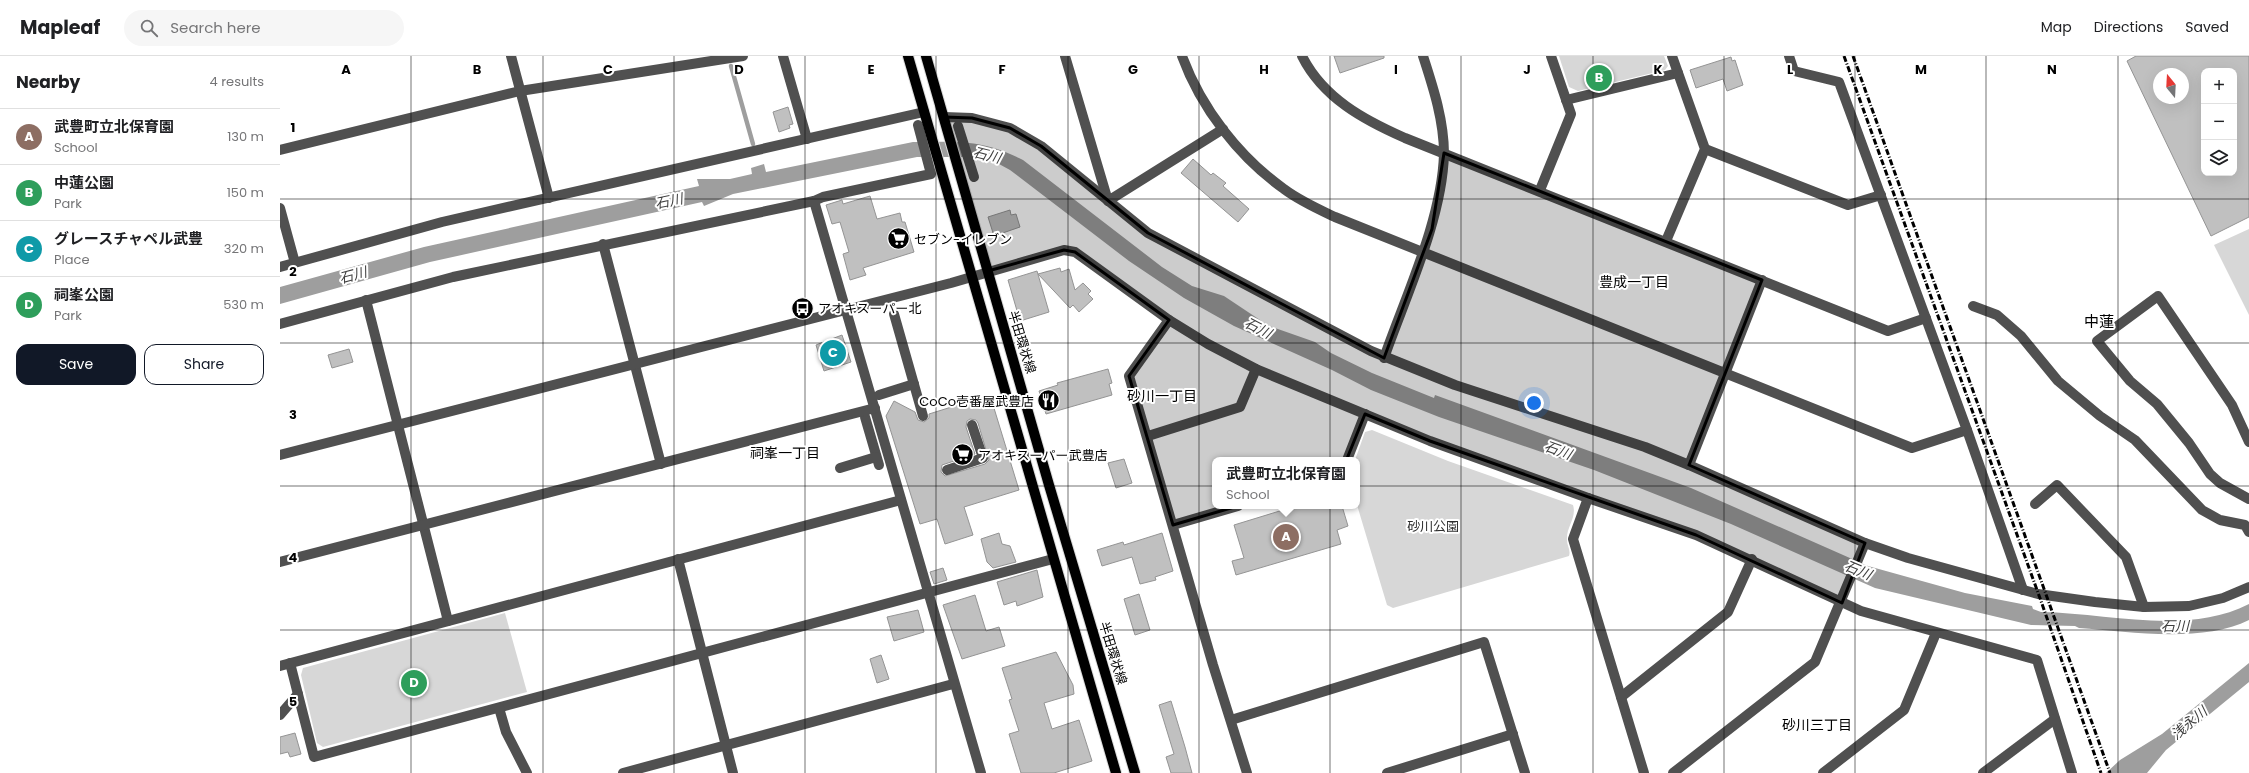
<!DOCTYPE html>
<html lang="en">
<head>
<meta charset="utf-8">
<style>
  body { margin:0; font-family:Poppins,"Noto Sans JP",sans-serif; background:#f6f6f6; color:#202124 }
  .controls { position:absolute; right:12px; top:12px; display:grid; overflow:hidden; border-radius:8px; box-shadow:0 4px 16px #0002 }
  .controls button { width:36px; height:36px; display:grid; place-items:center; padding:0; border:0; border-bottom:1px solid #e0e0e0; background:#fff; color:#202124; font:20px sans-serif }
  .compass { position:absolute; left:1873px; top:12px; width:36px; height:36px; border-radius:50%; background:#fff; box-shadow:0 4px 16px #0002; rotate:342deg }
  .you { position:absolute; left:1254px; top:347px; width:14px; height:14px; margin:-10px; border:3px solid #fff; border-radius:50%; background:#1a73e8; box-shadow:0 0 0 6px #1a73e833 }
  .badge { display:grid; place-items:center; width:26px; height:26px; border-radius:50%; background:#111827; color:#fff; font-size:13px; font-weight:700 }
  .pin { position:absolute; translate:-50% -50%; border:2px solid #fff; box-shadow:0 1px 4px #0006 }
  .popup { position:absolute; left:932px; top:401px; width:148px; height:52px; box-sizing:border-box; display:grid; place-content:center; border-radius:8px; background:#fff; filter:drop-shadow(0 1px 3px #0005); font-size:13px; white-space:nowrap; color:#757577 }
  .popup b { font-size:15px; color:#202124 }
  .popup::after { content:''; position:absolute; left:50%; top:100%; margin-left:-8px; border:8px solid transparent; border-top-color:#fff }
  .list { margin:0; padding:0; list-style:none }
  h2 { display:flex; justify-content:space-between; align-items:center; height:52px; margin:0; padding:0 16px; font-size:17px }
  h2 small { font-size:13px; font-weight:400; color:#757577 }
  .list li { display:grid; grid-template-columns:26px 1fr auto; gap:12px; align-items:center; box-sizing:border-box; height:56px; padding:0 16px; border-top:1px solid #e0e0e0 }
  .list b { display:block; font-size:15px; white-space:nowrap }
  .list p { margin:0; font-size:13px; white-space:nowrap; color:#757577 }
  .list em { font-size:13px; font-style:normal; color:#757577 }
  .actions { display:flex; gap:8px; padding:12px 16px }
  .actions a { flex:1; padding:9px 0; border:1px solid #111827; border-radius:12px; text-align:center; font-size:14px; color:#111827 }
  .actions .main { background:#111827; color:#fff }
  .icon { flex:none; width:22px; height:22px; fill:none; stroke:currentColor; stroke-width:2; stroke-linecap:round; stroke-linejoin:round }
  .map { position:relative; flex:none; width:1969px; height:717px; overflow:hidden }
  header { display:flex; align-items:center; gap:24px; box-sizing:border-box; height:56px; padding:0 20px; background:#fff; border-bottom:1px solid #e0e0e0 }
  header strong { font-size:19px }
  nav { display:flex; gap:22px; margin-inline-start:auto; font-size:14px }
  .search { width:280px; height:36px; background:#f6f6f6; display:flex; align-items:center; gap:10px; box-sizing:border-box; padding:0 14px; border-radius:22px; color:#757577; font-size:15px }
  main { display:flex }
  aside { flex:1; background:#fff }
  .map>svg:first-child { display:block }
  .green { fill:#d7d7d7 }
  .water { fill:#9e9e9e }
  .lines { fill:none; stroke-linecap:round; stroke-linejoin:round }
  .stream { stroke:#9e9e9e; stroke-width:4.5 }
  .building { fill:#c0c0c0; stroke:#949494; fill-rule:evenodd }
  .major-casing { stroke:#dbdbdb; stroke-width:12 }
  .minor { stroke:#505050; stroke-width:10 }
  .major { stroke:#000; stroke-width:10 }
  .rail { stroke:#000; stroke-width:3; stroke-dasharray:6 2 1 2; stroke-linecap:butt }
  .marked { fill:#000; fill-opacity:0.2; stroke:#000; stroke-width:3; stroke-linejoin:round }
  .grid { fill:none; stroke:#000; stroke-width:1; stroke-opacity:0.55 }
  .labels { text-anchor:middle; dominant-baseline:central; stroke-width:4; stroke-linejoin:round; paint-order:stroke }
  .poi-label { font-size:13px; fill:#000; stroke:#fff; text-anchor:start }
  .street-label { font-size:13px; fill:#000; stroke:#fff }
  .park-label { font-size:13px; fill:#2e2e2e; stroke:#fff }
  .water-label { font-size:14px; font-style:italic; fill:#3f3f3f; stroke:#fff }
  .neighbourhood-label { font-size:14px; fill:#000; stroke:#fff }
  .quarter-label { font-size:15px; fill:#000; stroke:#fff }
  .grid-label { font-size:13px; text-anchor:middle; font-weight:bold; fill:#000; stroke:#fff; stroke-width:4; stroke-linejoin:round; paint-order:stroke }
</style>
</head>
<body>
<header>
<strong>Mapleaf</strong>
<div class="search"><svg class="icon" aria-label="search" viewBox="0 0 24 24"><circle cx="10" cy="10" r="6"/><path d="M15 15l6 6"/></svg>Search here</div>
<nav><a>Map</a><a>Directions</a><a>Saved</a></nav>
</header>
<main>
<aside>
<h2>Nearby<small>4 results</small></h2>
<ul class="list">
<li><span class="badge" style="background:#8d6e63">A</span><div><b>武豊町立北保育園</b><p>School</p></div><em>130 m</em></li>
<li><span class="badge" style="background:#2e9e5b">B</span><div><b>中蓮公園</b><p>Park</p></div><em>150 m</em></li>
<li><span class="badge" style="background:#0f9aa8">C</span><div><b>グレースチャペル武豊</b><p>Place</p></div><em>320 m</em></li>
<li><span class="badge" style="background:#2e9e5b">D</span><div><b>祠峯公園</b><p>Park</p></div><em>530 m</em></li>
</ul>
<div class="actions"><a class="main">Save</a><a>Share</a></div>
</aside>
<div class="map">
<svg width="1969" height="717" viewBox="0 0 1969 717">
  <rect width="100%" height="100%" fill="#fff"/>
  <g class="green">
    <path d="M 1279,0 L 1384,0 L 1388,10 L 1385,14 L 1298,35 L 1289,31 Z"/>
    <path d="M 1969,173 L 1969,259 L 1934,189 Z"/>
    <path d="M 1092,374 L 1168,405 L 1293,449 C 1297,462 1286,471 1287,484 C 1287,490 1291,494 1289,500 L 1113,552 L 1107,549 L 1077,449 L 1077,404 L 1075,404 L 1085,376 Z"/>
    <path d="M 225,557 L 247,636 L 43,691 L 37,687 L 21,619 L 23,612 Z"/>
  </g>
  <g class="water">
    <path d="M 633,86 C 678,86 701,83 743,104 L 882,211 L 912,230 L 944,240 L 989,270 L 1035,286 L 1051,297 L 1092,317 L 1154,342 L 1155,339 L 1411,432 L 1588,510 L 1685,537 L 1752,550 L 1753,553 L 1761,556 C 1829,557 1906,580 1969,548 L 1969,564 C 1924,587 1849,576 1799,572 L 1795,570 L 1751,569 L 1595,532 L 1451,468 L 1314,414 L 1159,361 L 1091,334 L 1052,314 L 954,270 L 904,242 L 849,205 L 730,114 L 719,108 L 694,101 L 637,101 L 453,138 L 424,150 L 422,146 L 150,206 L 0,248 L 0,231 L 144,191 L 419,130 L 417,123 L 450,123 L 472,118 L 471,112 L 484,108 L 486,116 Z"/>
    <path d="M 1969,607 L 1969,626 L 1886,694 L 1867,717 L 1826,717 L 1840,704 L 1882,678 Z"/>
  </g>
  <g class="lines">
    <path class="stream" d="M 451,10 L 473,88"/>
  </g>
  <g class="building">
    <path d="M 1054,0 L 1104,0 L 1104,2 L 1060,17 Z"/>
    <path d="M 1856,0 L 1969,0 L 1969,161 L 1931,180 L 1847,5 ZM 1924,15 L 1954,15 L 1954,117 L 1924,117 ZM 1879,18 L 1903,18 L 1903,42 L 1879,42 Z"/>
    <path d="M 1451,1 L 1452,5 L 1455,4 L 1463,29 L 1447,35 L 1443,23 L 1416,32 L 1410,14 Z"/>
    <path d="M 508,51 L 513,68 L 509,69 L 510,72 L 499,76 L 493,56 Z"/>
    <path d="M 913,103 L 931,119 L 933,117 L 946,127 L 943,130 L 969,153 L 958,166 L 901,117 Z"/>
    <path d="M 590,140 L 597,163 L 620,157 L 622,166 L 625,166 L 634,196 L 583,212 L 586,219 L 570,224 L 563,198 L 569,196 L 560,166 L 552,168 L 546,149 L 562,144 L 563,148 Z"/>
    <path d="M 730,154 L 731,159 L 736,158 L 740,171 L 714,180 L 708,161 Z"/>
    <path d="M 780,212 L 781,216 L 789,213 L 795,234 L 803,227 L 811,235 L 808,238 L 813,243 L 799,256 L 793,249 L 790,252 L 758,218 Z"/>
    <path d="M 757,215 L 769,256 L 740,265 L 728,224 Z"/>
    <path d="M 562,279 L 571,306 L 544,315 L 536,289 Z"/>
    <path d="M 69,293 L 73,306 L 52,312 L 48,299 Z"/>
    <path d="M 828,313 L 832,327 L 829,328 L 832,339 L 766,358 L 759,335 L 778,329 L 777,327 Z"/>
    <path d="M 710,339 L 739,434 L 684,451 L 693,479 L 665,488 L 657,463 L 640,468 L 606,360 L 614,345 L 635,356 L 638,364 L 644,366 L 649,362 L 649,358 ZM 690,363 L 696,364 L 698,367 L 709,404 L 705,408 L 665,420 L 661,416 L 662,409 L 695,398 L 686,371 L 687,365 Z"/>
    <path d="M 844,403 L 852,427 L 836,432 L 828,407 Z"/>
    <path d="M 1016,450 L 1062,450 L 1068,470 L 1057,474 L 1061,488 L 956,519 L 952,505 L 964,502 L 954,469 Z"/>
    <path d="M 719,477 L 722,488 L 730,490 L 736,506 L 713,512 L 707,506 L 701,483 Z"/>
    <path d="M 882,477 L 893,515 L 875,521 L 876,524 L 860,528 L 852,501 L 822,510 L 817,494 L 843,486 L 844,489 Z"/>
    <path d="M 663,512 L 667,524 L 654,528 L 650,516 Z"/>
    <path d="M 757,514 L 763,541 L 737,550 L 736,545 L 724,549 L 717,526 Z"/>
    <path d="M 859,538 L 870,574 L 855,579 L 844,543 Z"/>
    <path d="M 695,539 L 706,575 L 719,571 L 725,590 L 682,603 L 663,549 Z"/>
    <path d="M 638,554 L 644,576 L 614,585 L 607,561 Z"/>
    <path d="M 776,596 L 793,629 L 794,638 L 764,647 L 772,673 L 799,664 L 812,705 L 774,717 L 741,717 L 729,678 L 739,675 L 729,644 L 732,643 L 722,612 Z"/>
    <path d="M 601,599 L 609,623 L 597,627 L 590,603 Z"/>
    <path d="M 891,645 L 905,691 L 912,717 L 891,717 L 886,701 L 894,698 L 879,649 Z"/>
    <path d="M 15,677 L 21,698 L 10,701 L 8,696 L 0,698 L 0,681 Z"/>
  </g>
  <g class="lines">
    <defs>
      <g id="major">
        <path d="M 628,0 L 836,717"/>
        <path d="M 646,0 L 769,429 L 855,717"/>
      </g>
    </defs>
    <use href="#major" class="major-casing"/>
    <g class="minor">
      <path d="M 231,0 L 269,142"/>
      <path d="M 503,0 L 527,83"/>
      <path d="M 785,0 L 828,145 L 943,73"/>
      <path d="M 902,0 C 921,52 959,101 1004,133 C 1020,145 1038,153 1055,161 L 1632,392 L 1687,374"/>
      <path d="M 1022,0 C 1043,42 1084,64 1125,82 L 1608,275 L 1646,262"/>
      <path d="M 1509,0 L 1514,15 L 1559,26 L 1687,374 L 1743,534"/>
      <path d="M 1286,44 L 1398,17"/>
      <path d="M 664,61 L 692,62 L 730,72 L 761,90 L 868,177 L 1091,295 L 1175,329 L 1365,391 L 1409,409 L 1585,487 L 1628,502 L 1758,538 L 1815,546 L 1864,551 L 1909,550 L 1943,542 L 1969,531"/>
      <path d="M 678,70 L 694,121"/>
      <path d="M 1425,93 L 1568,149 L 1601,139"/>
      <path d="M 0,94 L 240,35 L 463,0"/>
      <path d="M 1260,134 L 1291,58 L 1271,0"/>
      <path d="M 534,145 L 701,717"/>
      <path d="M 0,152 L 15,207"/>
      <path d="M 1386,185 L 1425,93 L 1392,0"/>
      <path d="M 323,188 L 381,408"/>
      <path d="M 0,211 L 162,166 L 644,56"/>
      <path d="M 86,244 L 168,565"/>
      <path d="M 1693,250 L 1717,259 L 1741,280 L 1778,325 L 1820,360 L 1855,384 L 1922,454 L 1940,464 L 1965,469 L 1969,476"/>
      <path d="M 614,258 L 643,360"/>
      <path d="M 889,264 L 849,320 L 933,609 L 967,717"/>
      <path d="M 0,268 L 173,221 L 534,145 L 543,141 L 651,118 L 638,69"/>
      <path d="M 1104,302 C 1126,239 1162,164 1164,98 C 1164,64 1153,31 1143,0"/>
      <path d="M 599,339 L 634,328"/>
      <path d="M 585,361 L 599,409"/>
      <path d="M 868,380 L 960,351 L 976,313"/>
      <path d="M 1969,386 L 1952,349 L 1878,240 L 1817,285 L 1850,325 L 1877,348 L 1909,387 L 1930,418 L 1940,427 L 1969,443"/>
      <path d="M 0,399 L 671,227 L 784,194 L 795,196 L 889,264 L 928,288 L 976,313 L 1150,385 L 1308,442 L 1416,479 L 1581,555 L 1757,604 L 1792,717"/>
      <path d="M 1067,404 L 1085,358"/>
      <path d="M 1409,409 L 1482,224"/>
      <path d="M 560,412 L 596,401"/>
      <path d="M 667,414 L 703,402 L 692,369"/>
      <path d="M 1308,442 L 1293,483 L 1364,717"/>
      <path d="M 1755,448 L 1777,429 L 1846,501 L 1864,551"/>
      <path d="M 893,469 L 958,450"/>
      <path d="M 398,503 L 453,717"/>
      <path d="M 0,506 L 595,352"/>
      <path d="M 10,607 L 34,701 L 773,503"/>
      <path d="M 0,610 L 621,444"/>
      <path d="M 1341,641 L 1448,556 L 1472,503"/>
      <path d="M 219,652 L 226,676 L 247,717"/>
      <path d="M 0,659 L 18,638"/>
      <path d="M 951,664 L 1204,586 L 1245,717"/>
      <path d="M 343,717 L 673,628"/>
      <path d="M 1107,717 L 1233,678"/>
      <path d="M 1393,717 L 1535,606 L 1585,487"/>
      <path d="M 1543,717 L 1624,654 L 1656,577"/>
      <path d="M 1703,717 L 1775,663"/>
    </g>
    <use href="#major" class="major"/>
    <g class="rail">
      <path d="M 1564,0 L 1761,545 L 1821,717"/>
      <path d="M 1573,0 L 1830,717"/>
    </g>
  </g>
  <path class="marked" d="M 664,61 L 692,62 L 730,72 L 761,90 L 868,177 L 1104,302 L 1152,173 L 1164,97 L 1482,224 L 1409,409 L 1585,487 L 1562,547 L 1416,479 L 1150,385 L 1085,358 L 1060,420 L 893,469 L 849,320 L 889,264 L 795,196 L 784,194 L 708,215 Z"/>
  <path class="grid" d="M 131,0 L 131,717M 263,0 L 263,717M 394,0 L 394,717M 525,0 L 525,717M 656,0 L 656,717M 788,0 L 788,717M 919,0 L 919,717M 1050,0 L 1050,717M 1181,0 L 1181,717M 1313,0 L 1313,717M 1444,0 L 1444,717M 1575,0 L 1575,717M 1706,0 L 1706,717M 1838,0 L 1838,717M 0,143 L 1969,143M 0,287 L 1969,287M 0,430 L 1969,430M 0,574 L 1969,574"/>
  <defs>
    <symbol id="supermarket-disc" viewBox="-11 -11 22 22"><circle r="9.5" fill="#000" stroke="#fff"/><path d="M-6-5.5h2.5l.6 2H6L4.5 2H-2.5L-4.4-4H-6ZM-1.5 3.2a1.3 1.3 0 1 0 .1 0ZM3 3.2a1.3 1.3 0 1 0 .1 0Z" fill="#fff"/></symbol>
    <symbol id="bus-disc" viewBox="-11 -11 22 22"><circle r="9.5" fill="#000" stroke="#fff"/><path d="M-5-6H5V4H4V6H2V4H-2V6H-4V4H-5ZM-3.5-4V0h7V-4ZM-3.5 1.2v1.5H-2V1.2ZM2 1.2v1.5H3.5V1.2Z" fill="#fff"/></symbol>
    <symbol id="restaurant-disc" viewBox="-11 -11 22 22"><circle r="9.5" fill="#000" stroke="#fff"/><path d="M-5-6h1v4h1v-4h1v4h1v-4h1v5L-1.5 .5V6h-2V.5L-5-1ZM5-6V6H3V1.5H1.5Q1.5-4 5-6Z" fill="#fff"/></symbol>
  </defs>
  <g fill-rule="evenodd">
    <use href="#supermarket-disc" x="606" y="170" width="25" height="25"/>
    <use href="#bus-disc" x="510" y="240" width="25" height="25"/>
    <use href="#restaurant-disc" x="756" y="332" width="25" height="25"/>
    <use href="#supermarket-disc" x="670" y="386" width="25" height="25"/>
  </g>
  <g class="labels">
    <g class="poi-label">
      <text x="634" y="183">セブン-イレブン</text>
      <text x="538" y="252">アオキスーパー北</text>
      <text x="754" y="345" text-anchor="end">CoCo壱番屋武豊店</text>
      <text x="698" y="399">アオキスーパー武豊店</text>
    </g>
    <g class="street-label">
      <text transform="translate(742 286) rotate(73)">半田環状線</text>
      <text transform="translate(833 597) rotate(73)">半田環状線</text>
    </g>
    <g class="park-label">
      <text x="1153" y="470">砂川公園</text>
    </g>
    <g class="water-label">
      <text transform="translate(707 99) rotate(14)">石川</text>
      <text transform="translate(389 145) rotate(-12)">石川</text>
      <text transform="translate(73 219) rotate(-15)">石川</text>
      <text transform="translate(978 272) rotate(27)">石川</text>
      <text transform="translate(1278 394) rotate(20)">石川</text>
      <text transform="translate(1578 514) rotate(23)">石川</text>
      <text x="1895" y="570">石川</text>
      <text transform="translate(1909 667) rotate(-40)">浅永川</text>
    </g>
    <g class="neighbourhood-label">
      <text x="1354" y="226">豊成一丁目</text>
      <text x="882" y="340">砂川一丁目</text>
      <text x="505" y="397">祠峯一丁目</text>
      <text x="1537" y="669">砂川三丁目</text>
    </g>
    <g class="quarter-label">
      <text x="1819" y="265">中蓮</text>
    </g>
  </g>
  <g class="grid-label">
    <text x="66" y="18">A</text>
    <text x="197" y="18">B</text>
    <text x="328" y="18">C</text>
    <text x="459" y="18">D</text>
    <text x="591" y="18">E</text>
    <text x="722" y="18">F</text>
    <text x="853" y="18">G</text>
    <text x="984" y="18">H</text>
    <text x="1116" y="18">I</text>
    <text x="1247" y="18">J</text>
    <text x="1378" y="18">K</text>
    <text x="1510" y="18">L</text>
    <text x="1641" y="18">M</text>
    <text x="1772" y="18">N</text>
    <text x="13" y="76">1</text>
    <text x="13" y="220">2</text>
    <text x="13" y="363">3</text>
    <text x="13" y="506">4</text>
    <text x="13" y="650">5</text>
  </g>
</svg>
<div class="controls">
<button>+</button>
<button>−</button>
<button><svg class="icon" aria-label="layers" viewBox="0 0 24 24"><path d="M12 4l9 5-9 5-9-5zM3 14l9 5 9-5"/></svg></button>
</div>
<svg class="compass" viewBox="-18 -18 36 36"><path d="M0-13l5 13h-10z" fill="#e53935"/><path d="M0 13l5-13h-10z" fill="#757577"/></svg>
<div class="you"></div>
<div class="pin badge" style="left:1006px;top:481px;background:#8d6e63">A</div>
<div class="popup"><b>武豊町立北保育園</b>School</div>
<div class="pin badge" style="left:1319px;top:22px;background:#2e9e5b">B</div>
<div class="pin badge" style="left:553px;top:297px;background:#0f9aa8">C</div>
<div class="pin badge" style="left:134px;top:627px;background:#2e9e5b">D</div>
</div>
</main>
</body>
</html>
